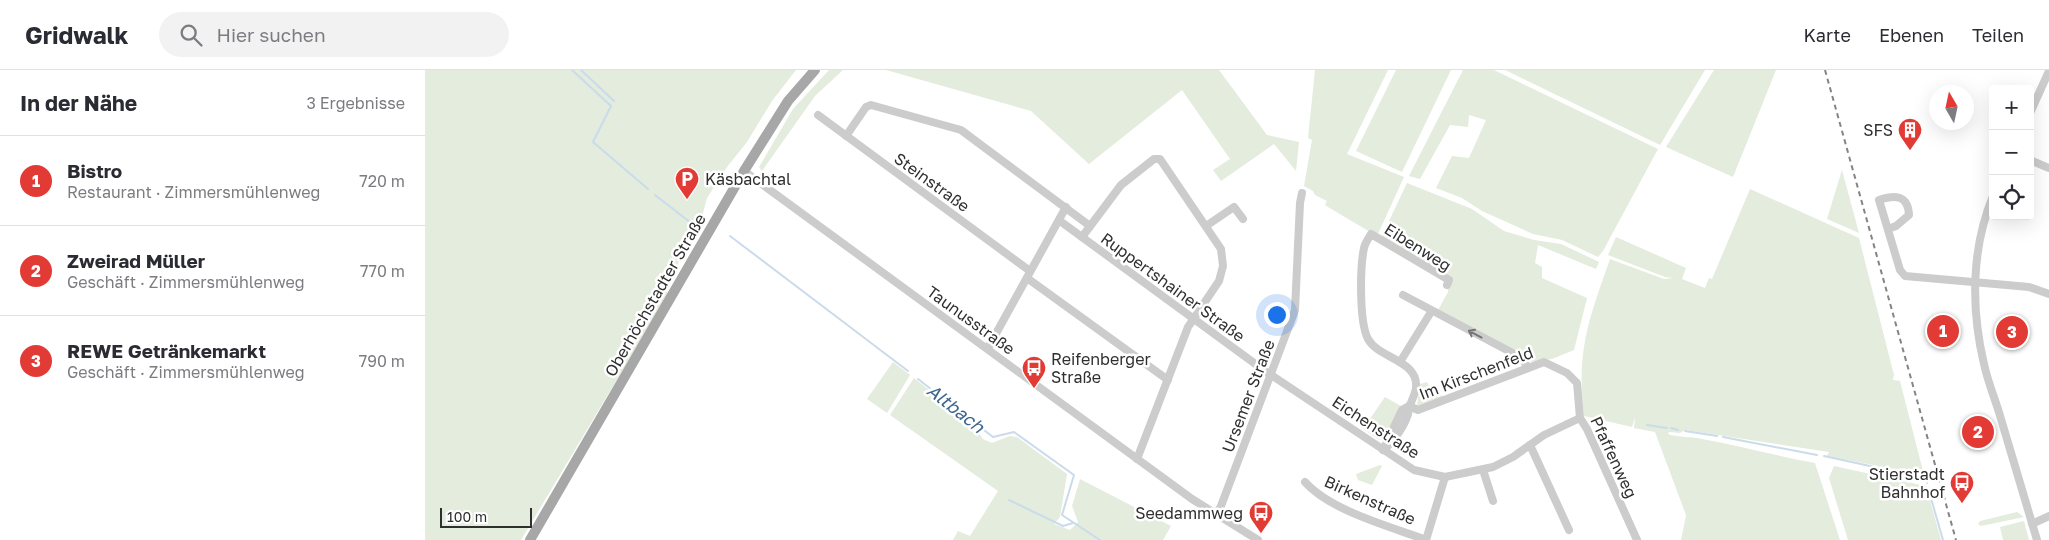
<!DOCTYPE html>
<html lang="de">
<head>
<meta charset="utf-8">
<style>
  body { margin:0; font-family:"Golos Text",sans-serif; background:#f2f2f3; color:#2b2b33 }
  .controls { position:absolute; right:15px; top:15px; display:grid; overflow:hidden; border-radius:5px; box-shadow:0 5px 20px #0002 }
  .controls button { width:45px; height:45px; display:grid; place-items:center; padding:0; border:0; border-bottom:1px solid #e1e1e2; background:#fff; color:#2b2b33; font:25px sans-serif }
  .compass { position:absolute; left:1504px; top:15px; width:45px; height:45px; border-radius:50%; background:#fff; box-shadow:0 5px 20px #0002; rotate:351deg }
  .scale { position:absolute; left:15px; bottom:12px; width:92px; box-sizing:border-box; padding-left:5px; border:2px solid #2f2f2f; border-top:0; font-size:14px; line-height:18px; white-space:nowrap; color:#2f2f2f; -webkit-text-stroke:4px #fff; paint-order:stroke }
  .you { position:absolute; left:851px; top:244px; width:18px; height:18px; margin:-12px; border:4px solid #fff; border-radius:50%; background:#1a73e8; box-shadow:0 0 0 8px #1a73e833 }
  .badge { display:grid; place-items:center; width:32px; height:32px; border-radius:50%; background:#e23b35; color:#fff; font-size:16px; font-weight:700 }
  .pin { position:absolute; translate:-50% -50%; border:2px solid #fff; box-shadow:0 1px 5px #0006 }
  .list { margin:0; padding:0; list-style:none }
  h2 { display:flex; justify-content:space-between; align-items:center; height:65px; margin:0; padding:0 20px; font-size:21px }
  h2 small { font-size:16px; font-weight:400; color:#7c7c81 }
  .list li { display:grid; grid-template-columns:32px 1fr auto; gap:15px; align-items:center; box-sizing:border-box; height:90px; padding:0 20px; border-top:1px solid #e1e1e2 }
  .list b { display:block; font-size:19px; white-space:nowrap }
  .list p { margin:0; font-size:16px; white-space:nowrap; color:#7c7c81 }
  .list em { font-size:16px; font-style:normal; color:#7c7c81 }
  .icon { flex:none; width:28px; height:28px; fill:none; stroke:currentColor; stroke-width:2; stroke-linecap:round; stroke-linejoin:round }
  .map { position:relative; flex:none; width:1624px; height:470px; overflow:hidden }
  header { display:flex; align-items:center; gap:30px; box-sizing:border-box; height:70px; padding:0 25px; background:#fff; border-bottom:1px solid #e1e1e2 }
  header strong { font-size:24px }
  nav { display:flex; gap:28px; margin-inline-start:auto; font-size:18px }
  .search { width:350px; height:45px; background:#f2f2f3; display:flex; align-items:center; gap:12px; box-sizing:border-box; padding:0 18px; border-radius:28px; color:#7c7c81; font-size:19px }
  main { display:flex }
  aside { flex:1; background:#fff }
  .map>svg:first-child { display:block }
  .green { fill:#e3ecdd }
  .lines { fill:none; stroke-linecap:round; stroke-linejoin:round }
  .stream { stroke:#cadbeb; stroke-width:2 }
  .minor { stroke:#ccc; stroke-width:8 }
  .major { stroke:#a7a7a7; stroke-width:10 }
  .rail { stroke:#848484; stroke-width:2; stroke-dasharray:5 4; stroke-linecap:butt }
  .oneway { stroke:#767676 }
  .labels { text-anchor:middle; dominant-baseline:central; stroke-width:5; stroke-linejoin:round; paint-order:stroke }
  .poi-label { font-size:16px; fill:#2f2f2f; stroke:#fff; text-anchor:end }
  .street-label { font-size:16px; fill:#2f2f2f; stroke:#fff }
  .water-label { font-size:18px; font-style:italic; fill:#3e6790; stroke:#fff }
</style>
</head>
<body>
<header>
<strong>Gridwalk</strong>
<div class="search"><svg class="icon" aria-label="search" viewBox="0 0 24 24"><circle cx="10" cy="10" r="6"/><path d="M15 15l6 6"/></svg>Hier suchen</div>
<nav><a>Karte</a><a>Ebenen</a><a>Teilen</a></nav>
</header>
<main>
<aside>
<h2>In der Nähe<small>3 Ergebnisse</small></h2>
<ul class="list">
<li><span class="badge">1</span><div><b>Bistro</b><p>Restaurant · Zimmersmühlenweg</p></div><em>720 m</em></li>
<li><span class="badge">2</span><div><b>Zweirad Müller</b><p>Geschäft · Zimmersmühlenweg</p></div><em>770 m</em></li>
<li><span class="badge">3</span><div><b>REWE Getränkemarkt</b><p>Geschäft · Zimmersmühlenweg</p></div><em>790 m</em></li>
</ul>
</aside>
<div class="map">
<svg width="1624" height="470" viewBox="0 0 1624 470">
  <rect width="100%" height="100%" fill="#fff"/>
  <g class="green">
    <path d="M 0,0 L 371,0 L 347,31 L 322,72 L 302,97 L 282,128 L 275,154 L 248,203 L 251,206 L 247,211 L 241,206 L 238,210 L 243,224 L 96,470 L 0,470 Z"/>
    <path d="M 404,0 L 418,0 L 390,26 L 337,101 L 334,97 L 368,39 Z"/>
    <path d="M 461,0 L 794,0 L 842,65 L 874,72 L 871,101 L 849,74 L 796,111 L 788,100 L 805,89 L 757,20 L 664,94 L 606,41 Z"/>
    <path d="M 890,0 L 963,0 L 922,84 L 979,107 L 952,166 L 903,137 L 900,135 L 902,131 L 890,125 L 888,121 L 879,116 L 887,70 L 883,68 Z"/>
    <path d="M 971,0 L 1026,0 L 977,102 L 931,81 Z"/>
    <path d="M 1038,0 L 1069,0 L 1233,79 L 1178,181 L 1173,187 L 1137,170 L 1108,164 L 1057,141 L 1037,128 L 1011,118 L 1027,86 L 1044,88 L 1061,50 L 1044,45 L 1043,57 L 1025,55 L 995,109 L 984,106 Z"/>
    <path d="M 1080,0 L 1280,0 L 1235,75 Z"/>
    <path d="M 1289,0 L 1351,0 L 1308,107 L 1241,77 Z"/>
    <path d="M 1417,100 L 1434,163 L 1402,149 Z"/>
    <path d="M 982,113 L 1047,139 L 1079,161 L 1109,170 L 1136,174 L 1174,192 L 1171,199 L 1113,175 L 1110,193 L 1117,197 L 1117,208 L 1162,228 L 1149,280 L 1127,289 L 1105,292 L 1013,240 L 1023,222 L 1024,206 L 956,168 Z"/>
    <path d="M 1325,119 L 1434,168 L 1469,305 L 1468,310 L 1475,311 L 1499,405 L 1402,386 L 1404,382 L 1260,360 L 1255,363 L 1244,362 L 1243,364 C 1254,368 1266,366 1277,369 C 1315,376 1352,386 1390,393 L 1415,470 L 1256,470 L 1261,445 L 1230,362 L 1209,358 L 1210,347 L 1207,357 L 1159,346 C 1151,281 1164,249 1185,189 L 1239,209 L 1248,208 L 1240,207 L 1183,185 L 1191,167 L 1261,198 L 1257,209 L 1280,218 L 1284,208 L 1287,209 Z"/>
    <path d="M 468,292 L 485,305 L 462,343 L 442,329 Z"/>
    <path d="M 489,308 L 547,354 L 558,369 L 567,373 L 585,366 L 592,367 L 642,404 L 635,447 L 629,454 L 645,460 L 653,452 L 647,436 L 655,409 L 746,456 L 738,470 L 528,470 L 533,461 L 545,466 L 573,421 L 465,345 Z"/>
    <path d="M 1002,312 L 1006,320 L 1020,327 L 992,336 L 995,314 Z"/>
    <path d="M 960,327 L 976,336 L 960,366 L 954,370 L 938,359 Z"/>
    <path d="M 955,395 L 957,396 L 947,415 L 933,410 L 931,404 Z"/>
    <path d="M 1409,396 L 1501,416 L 1516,470 L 1423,470 L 1404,408 Z"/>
    <path d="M 1592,442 L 1599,447 L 1556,456 L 1553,454 L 1555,451 Z"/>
    <path d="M 1599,451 L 1604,470 L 1578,470 L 1575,457 Z"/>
  </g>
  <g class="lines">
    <g class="stream">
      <path d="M 147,0 L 186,36 L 168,72 L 223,119"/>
      <path d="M 156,0 L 189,31"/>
      <path d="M 230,125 L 270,156"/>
      <path d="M 305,166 L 483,301"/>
      <path d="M 493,309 L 568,367 L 589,362 L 649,405 L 637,445 L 675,470"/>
      <path d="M 1222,355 L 1242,358"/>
      <path d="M 1246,358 L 1253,360"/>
      <path d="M 1260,361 L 1292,366"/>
      <path d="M 1298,367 L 1392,385"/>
      <path d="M 1399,386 L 1500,408 L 1502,413"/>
      <path d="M 1503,418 L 1518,470"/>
      <path d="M 584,430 L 638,456 L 648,453"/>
    </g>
    <g class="minor">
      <path d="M 1605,43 L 1624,1"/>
      <path d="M 393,45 L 605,201"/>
      <path d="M 421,66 L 441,37 L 446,35 L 536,60 L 665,156"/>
      <path d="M 1605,90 L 1624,98"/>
      <path d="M 319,101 L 767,429 L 833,470"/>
      <path d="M 1568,126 C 1546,179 1546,239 1559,294 C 1563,313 1571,331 1576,349 C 1588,389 1600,430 1612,470"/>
      <path d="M 635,151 L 840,301 L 989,400 L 1020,407 L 1068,397 L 1088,387 L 1119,365 L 1155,348"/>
      <path d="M 781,156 L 809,137 L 818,149"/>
      <path d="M 1463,159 L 1471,156 L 1484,145 C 1483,124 1469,125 1454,130 L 1475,200 L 1480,206 L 1604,217 L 1624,224"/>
      <path d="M 657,167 L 696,115 L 729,89 L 735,89 L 796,179 L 798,196 L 794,211 L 763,257 L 712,389"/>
      <path d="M 602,208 L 743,310"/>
      <path d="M 978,225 L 1097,288 L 1103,298"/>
      <path d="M 563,278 L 641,137"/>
      <path d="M 975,292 L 1006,242"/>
      <path d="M 984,336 L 993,340 L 1119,292 L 1142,303 L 1152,313 L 1155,348 L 1162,359 L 1212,470"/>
      <path d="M 1105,375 L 1144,460"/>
      <path d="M 958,380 C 968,373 982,353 984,340 C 985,332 990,326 991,318 C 994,290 954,289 943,269 C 934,252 935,197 939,178 C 940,173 943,169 946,164 L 1024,210 L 1022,215"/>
      <path d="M 958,380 L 977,340 L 984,336"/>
      <path d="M 1058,400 L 1068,431"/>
      <path d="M 880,412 C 906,441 964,456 1001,470"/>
      <path d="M 791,445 L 796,436 L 870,240 L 875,133 L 877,123"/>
      <path d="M 1607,454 L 1624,446"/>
      <path d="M 1001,470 L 1020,407"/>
    </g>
    <path class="major" d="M 105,470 L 319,101 L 363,31 L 390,0"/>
    <path class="rail" d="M 1400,0 L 1531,470"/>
  </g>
  <defs><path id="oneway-shaft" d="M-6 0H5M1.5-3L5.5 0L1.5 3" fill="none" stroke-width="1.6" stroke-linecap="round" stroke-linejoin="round" transform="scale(1.25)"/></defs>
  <use class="oneway" href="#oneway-shaft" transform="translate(1050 264) rotate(-152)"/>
  <defs>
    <symbol id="building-pin" viewBox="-11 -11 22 30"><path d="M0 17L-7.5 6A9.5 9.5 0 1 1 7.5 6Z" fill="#e23b35" stroke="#fff"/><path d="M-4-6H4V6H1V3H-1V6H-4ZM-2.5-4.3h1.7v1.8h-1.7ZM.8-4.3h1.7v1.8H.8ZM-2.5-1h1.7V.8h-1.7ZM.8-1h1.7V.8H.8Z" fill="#fff"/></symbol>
    <symbol id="parking-pin" viewBox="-11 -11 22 30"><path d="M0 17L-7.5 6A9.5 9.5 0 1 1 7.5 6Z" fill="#e23b35" stroke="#fff"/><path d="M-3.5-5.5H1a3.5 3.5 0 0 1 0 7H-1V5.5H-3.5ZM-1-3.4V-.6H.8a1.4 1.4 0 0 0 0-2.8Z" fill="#fff"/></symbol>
    <symbol id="bus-pin" viewBox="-11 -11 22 30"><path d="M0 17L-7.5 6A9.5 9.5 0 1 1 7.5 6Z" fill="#e23b35" stroke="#fff"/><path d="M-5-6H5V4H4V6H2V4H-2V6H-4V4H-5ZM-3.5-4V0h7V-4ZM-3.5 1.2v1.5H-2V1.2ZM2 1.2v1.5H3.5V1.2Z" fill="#fff"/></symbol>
  </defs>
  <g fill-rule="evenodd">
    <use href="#building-pin" x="1471" y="46" width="28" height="38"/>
    <use href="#parking-pin" x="248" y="95" width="28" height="38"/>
    <use href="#bus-pin" x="595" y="284" width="28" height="38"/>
    <use href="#bus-pin" x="1523" y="399" width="28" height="38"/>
    <use href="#bus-pin" x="822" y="429" width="28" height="38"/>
  </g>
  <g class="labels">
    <g class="poi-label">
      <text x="1468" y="60">SFS</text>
      <text x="280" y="109" text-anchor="start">Käsbachtal</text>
      <text x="626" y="289" text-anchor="start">Reifenberger<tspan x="626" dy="18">Straße</tspan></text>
      <text x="1520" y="404">Stierstadt<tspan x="1520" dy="18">Bahnhof</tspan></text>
      <text x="818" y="443">Seedammweg</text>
    </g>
    <g class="street-label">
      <text transform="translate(507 112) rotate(36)">Steinstraße</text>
      <text transform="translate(993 177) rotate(32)">Eibenweg</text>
      <text transform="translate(748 217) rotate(36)">Ruppertshainer Straße</text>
      <text transform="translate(230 225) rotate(-60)">Oberhöchstadter Straße</text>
      <text transform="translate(546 250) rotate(36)">Taunusstraße</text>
      <text transform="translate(1051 303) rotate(-21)">Im Kirschenfeld</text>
      <text transform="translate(823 326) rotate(-69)">Ursemer Straße</text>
      <text transform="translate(951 357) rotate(33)">Eichenstraße</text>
      <text transform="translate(1189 387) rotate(65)">Pfaffenweg</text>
      <text transform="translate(945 430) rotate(24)">Birkenstraße</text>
    </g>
    <g class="water-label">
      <text transform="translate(531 338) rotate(38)">Altbach</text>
    </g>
  </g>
</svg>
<div class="controls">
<button>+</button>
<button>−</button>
<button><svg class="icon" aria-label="locate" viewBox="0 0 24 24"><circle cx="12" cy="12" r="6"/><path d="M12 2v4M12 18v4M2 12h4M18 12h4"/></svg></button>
</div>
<svg class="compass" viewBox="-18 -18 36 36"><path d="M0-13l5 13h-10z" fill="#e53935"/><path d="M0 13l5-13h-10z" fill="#7c7c81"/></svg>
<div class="scale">100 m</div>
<div class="you"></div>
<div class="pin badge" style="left:1518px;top:261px">1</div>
<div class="pin badge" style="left:1553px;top:362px">2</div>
<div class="pin badge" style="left:1587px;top:262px">3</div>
</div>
</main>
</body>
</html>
